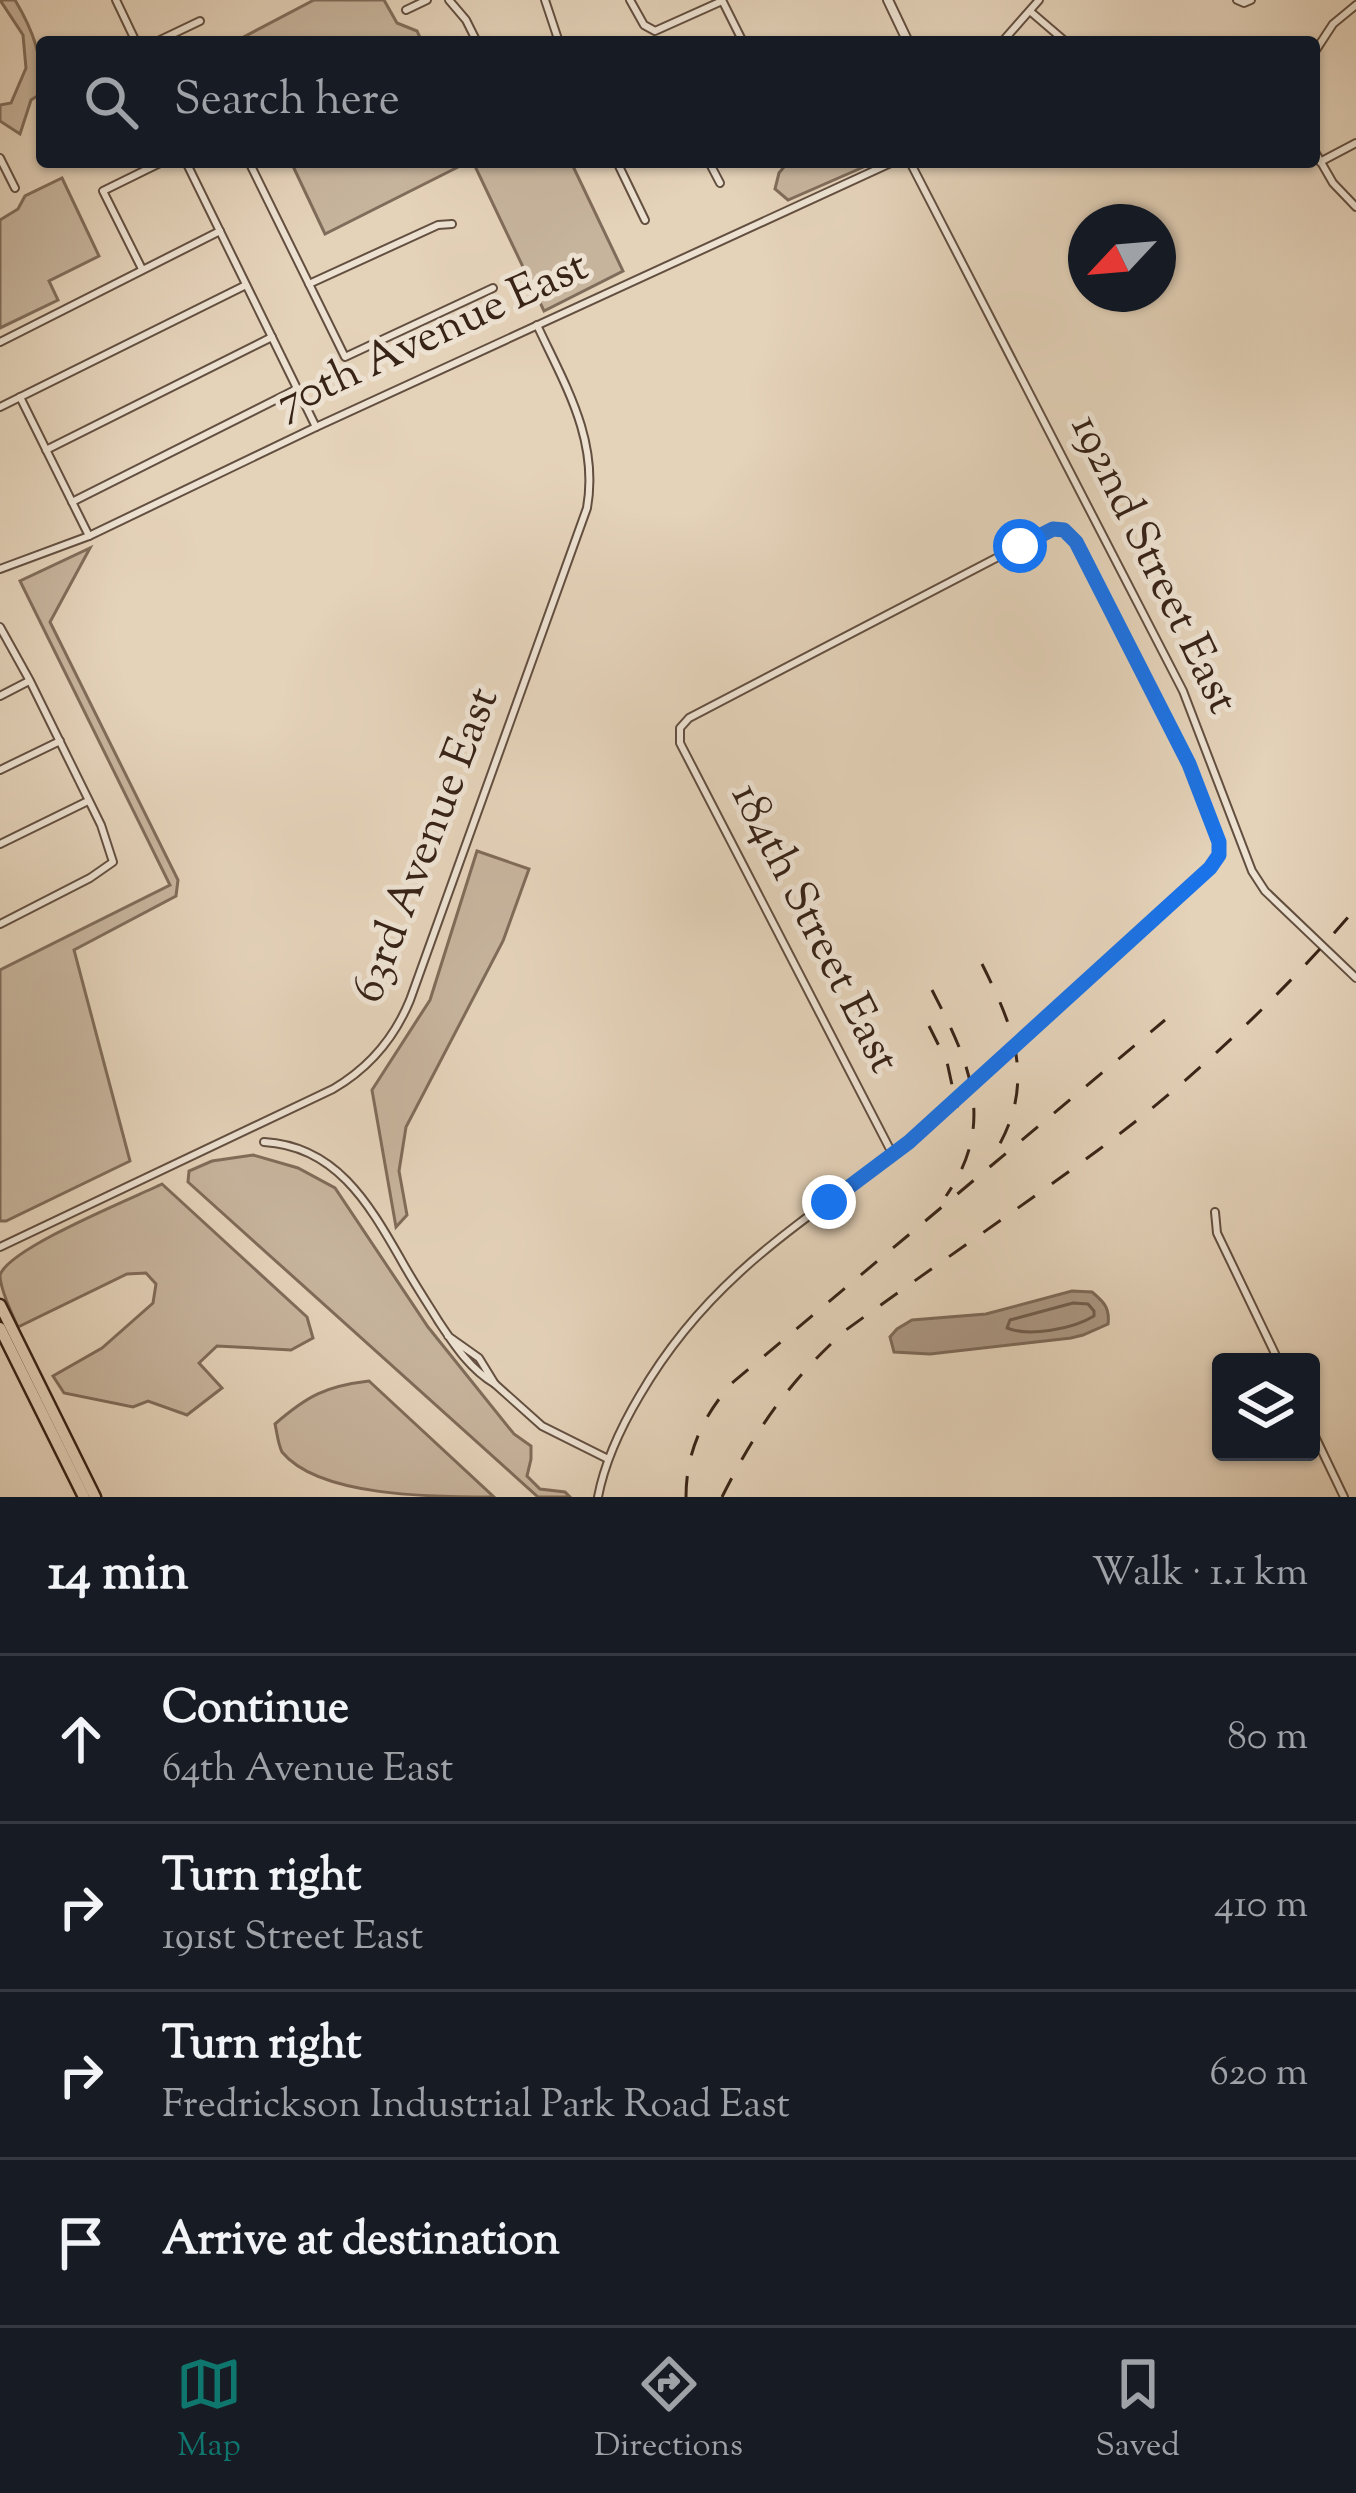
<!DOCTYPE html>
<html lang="en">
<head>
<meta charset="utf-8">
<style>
  body { margin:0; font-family:"Sorts Mill Goudy",serif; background:#20242c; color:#f1f3f6 }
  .controls { position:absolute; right:36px; bottom:36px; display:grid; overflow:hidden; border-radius:12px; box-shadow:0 3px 9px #0004 }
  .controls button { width:108px; height:108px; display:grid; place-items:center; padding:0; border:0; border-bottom:3px solid #363941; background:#171b24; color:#f1f3f6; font:60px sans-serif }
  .compass { position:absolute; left:1068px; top:204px; width:108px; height:108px; border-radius:50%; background:#171b24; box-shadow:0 3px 9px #0004; rotate:244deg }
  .stop { position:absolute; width:36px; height:36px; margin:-27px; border:9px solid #1a73e8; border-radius:50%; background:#fff }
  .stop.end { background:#1a73e8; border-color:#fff; box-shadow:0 3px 12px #0008 }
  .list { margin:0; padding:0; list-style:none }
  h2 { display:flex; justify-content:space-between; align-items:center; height:156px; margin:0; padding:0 48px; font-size:51px }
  h2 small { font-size:39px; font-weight:400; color:#9ea1a6 }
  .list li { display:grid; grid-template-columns:78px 1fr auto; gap:36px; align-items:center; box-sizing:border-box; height:168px; padding:0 48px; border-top:3px solid #363941 }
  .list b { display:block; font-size:45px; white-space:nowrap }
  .list p { margin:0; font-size:39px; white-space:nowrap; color:#9ea1a6 }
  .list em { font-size:39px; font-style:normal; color:#9ea1a6 }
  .icon { flex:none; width:66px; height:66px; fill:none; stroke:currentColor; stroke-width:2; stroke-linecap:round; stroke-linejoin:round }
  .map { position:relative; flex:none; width:1356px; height:1497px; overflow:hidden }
  .search { position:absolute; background:#171b24; box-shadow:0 3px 9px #0004; left:36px; right:36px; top:36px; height:132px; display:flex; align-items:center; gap:30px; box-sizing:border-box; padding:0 42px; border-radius:12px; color:#9ea1a6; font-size:45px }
  .sheet { height:828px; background:#171b24 }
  nav { display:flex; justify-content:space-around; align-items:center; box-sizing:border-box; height:168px; border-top:3px solid #363941; background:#171b24; font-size:33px; color:#9ea1a6 }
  nav a { display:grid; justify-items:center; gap:6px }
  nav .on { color:#0f766e }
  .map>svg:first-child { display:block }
  .green { fill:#c7b49d; stroke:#806c5a; stroke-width:3 }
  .water { fill:#aa9682; stroke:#7c6857; stroke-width:3 }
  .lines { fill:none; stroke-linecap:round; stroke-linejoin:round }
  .shore { stroke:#715c4c; stroke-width:3 }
  .minor-casing { stroke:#634f40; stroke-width:10 }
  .tertiary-casing { stroke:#634f40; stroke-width:12 }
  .primary-casing { stroke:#382317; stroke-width:15 }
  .minor { stroke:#ede2d2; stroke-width:6 }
  .tertiary { stroke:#ede2d2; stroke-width:8 }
  .primary { stroke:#e4d2b9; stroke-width:10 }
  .rail { stroke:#382317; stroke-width:3; stroke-dasharray:21 21; stroke-linecap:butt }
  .route { stroke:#1a73e8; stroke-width:15 }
  .labels { text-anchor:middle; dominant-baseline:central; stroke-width:10; stroke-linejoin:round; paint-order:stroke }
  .street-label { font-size:45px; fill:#382317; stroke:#ede2d2 }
</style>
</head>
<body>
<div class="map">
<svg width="1356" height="1497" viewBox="0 0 1356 1497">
  <rect width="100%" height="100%" fill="#e4d2b9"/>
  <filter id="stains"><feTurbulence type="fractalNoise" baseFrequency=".00167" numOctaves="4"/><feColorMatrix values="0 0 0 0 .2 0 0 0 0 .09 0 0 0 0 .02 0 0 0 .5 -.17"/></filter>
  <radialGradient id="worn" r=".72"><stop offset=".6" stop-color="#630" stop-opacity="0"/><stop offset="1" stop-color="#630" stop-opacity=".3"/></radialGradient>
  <g class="green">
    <path d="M 0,0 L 15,0 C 34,32 42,56 42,93 L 31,100 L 20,134 L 0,121 L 0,105 L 11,103 L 26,68 L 23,35 Z"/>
    <path d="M 314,0 L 384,0 L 397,23 L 417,31 L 422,42 L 234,42 Z"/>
    <path d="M 291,162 L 468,162 L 325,234 Z"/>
    <path d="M 473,162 L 571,162 L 623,271 L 544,311 Z"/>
    <path d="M 788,162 L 875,162 L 788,200 L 775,189 L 779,173 Z"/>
    <path d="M 62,178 L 99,256 L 49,281 L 58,300 L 0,328 L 0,220 L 18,209 L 25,196 Z"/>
    <path d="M 90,548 L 50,622 L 178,880 L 176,896 L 74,950 L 130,1161 L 6,1221 L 0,1221 L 0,970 L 170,885 L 20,581 Z"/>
    <path d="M 477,851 L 529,869 L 503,941 L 406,1127 L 399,1171 L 407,1215 L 396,1227 L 372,1090 L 430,1000 Z"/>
    <path d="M 253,1155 L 298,1168 L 335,1188 L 428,1327 L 514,1434 L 531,1446 L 531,1459 L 527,1476 L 540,1489 L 565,1492 L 570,1497 L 538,1497 L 188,1182 L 189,1171 L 212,1161 Z"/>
    <path d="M 162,1184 L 307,1317 L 313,1338 L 291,1350 L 217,1346 L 199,1363 L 222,1388 L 187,1415 L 148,1401 L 133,1407 L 64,1393 L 53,1376 L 102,1348 L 153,1303 L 156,1284 L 146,1273 L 127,1274 L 18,1327 C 12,1314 0,1290 0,1275 C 9,1248 133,1198 162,1184 Z"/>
    <path d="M 369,1381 L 494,1497 C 433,1497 319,1497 282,1452 C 278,1444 277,1433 275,1424 C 307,1396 326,1386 369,1381 Z"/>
  </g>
  <path class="water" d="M 1072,1291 L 1092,1292 C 1104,1302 1110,1308 1108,1324 L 1083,1335 L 1071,1338 L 930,1354 L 894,1352 L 890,1337 L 897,1329 L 912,1320 L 986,1314 Z"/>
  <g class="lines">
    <path class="shore" d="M 1073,1303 L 1088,1304 L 1094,1311 L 1094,1316 C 1073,1329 1029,1337 1007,1328 L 1010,1320 Z"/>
    <defs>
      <g id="minor">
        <path d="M 116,0 L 136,42"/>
        <path d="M 449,0 L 466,20 L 477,42"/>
        <path d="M 545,0 L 559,42"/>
        <path d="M 630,0 L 644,25 L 655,31 L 722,1"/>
        <path d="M 722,0 L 743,42"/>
        <path d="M 1237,0 L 1244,3 L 1251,0"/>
        <path d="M 406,10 L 427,0"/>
        <path d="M 1031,12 L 1066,42"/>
        <path d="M 156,42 L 200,21"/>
        <path d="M 1002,42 L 1039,0"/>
        <path d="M 1314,53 L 1333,24 L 1356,5"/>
        <path d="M 1314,150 L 1333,183 L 1356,207"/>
        <path d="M 0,158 L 15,188"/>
        <path d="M 186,162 L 316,427"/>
        <path d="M 249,162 L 345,357 L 493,288"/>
        <path d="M 617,162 L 645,220"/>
        <path d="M 709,162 L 720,183"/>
        <path d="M 910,162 L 1183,691 L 1252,871 L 1265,891 L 1356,978"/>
        <path d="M 1320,162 L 1356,143"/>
        <path d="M 142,269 L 103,191 L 162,162"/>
        <path d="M 309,284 L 438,225 L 452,224"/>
        <path d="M 0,342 L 220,231"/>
        <path d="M 20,397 L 89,536"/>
        <path d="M 0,407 L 246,285"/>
        <path d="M 46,450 L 272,337"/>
        <path d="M 72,502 L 297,389"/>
        <path d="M 0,569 L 89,536 L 316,427 L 893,162"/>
        <path d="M 0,627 L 30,681 L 101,825 L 113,862 L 90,878 L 0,924"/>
        <path d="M 0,696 L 29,681"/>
        <path d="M 0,770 L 60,741"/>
        <path d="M 0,844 L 88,801"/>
        <path d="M 264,1142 C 335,1146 368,1202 400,1258 C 412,1280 426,1301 439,1322 C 455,1346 470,1369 495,1384 L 479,1358 L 448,1336"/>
        <path d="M 1215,1212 L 1217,1233 L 1279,1362"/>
        <path d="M 0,1247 L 333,1089 C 369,1068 394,1039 410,1000 L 587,508 C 599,440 565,385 537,325"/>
        <path d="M 495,1384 L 542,1426 L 608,1459"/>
        <path d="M 1311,1428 L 1344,1497"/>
        <path d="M 598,1497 C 605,1460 621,1427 640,1395 C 705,1283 791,1229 893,1155 L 909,1142 L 1211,868 L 1218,859 L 1219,842 L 1189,764 L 1076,542 L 1064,529 L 1046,532 L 689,718 L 680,728 L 680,743 L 893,1155"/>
      </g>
      <path id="tertiary" d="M 888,0 L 908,42"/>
      <g id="primary">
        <path d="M 0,1305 L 95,1497"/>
        <path d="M 0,1328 L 84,1497"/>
      </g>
    </defs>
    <use href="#minor" class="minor-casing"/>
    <use href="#tertiary" class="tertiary-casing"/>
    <use href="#primary" class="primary-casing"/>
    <use href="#minor" class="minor"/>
    <use href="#tertiary" class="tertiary"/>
    <use href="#primary" class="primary"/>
    <g class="rail">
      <path d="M 982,964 C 1017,1034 1037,1087 991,1159"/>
      <path d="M 932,990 C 968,1060 998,1122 946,1196"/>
      <path d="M 929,1026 L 947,1062 L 957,1108"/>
      <path d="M 686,1497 C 686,1452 703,1416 732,1383 L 1165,1020"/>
      <path d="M 722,1497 C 756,1429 789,1381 846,1330 C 930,1269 1017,1210 1101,1148 C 1195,1078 1281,996 1356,908"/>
    </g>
  </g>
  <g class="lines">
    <path class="route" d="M 829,1202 L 909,1142 L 1210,868 L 1219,855 L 1219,842 L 1189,764 L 1076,542 L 1064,530 L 1053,529 L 1020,546"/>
  </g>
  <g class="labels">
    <g class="street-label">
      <text transform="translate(433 337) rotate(-25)">70th Avenue East</text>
      <text transform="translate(1152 565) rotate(64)">192nd Street East</text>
      <text transform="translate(428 846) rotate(-69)">63rd Avenue East</text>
      <text transform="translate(813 929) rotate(63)">184th Street East</text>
    </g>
  </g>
  <rect width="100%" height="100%" filter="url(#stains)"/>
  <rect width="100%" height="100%" fill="url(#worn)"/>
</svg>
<div class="controls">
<button><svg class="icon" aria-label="layers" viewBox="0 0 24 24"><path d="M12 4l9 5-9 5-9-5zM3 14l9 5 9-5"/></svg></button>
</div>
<svg class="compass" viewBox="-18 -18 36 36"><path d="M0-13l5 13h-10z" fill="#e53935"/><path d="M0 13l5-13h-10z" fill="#9ea1a6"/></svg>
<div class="stop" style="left:1020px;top:546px"></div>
<div class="stop end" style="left:829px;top:1202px"></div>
<div class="search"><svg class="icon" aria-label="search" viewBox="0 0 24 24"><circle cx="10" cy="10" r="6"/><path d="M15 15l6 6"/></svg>Search here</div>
</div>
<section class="sheet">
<h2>14 min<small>Walk · 1.1 km</small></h2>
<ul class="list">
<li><svg class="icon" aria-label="ahead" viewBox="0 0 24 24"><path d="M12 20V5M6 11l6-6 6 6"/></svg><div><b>Continue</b><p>64th Avenue East</p></div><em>80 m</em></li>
<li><svg class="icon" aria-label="right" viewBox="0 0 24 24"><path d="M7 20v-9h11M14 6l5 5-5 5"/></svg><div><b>Turn right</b><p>191st Street East</p></div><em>410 m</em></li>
<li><svg class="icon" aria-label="right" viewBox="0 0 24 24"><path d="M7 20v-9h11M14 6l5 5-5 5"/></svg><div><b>Turn right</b><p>Fredrickson Industrial Park Road East</p></div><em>620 m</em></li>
<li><svg class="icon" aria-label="arrive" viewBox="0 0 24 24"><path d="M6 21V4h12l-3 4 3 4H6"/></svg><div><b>Arrive at destination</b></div></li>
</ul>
</section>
<nav>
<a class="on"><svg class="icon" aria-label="map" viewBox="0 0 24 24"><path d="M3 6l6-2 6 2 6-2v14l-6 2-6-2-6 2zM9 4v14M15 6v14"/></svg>Map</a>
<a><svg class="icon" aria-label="directions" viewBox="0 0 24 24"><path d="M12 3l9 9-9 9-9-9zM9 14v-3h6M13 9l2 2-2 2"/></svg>Directions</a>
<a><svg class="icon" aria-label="saved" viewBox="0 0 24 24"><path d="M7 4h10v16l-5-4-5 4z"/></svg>Saved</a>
</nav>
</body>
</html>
